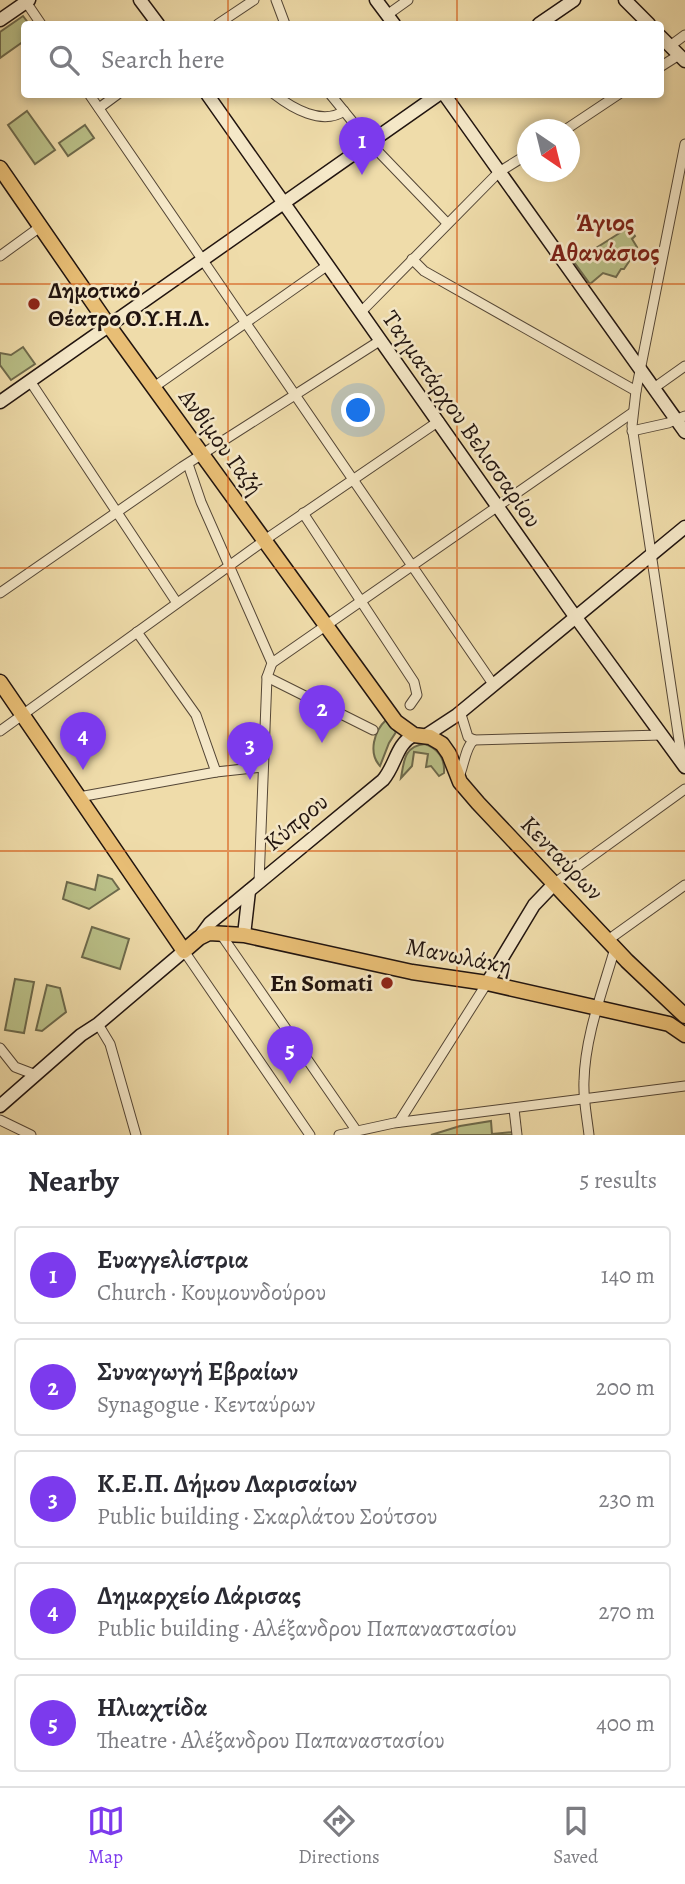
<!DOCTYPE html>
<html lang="en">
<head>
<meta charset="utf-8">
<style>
  body { margin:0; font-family:Alegreya,serif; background:#f2f2f3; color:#2b2b33 }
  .compass { position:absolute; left:517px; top:119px; width:63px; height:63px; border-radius:50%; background:#fff; box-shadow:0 4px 10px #0003; rotate:145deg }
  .you { position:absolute; left:359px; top:411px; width:24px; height:24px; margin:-18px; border:5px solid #fff; border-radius:50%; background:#1a73e8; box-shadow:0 0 0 10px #1a73e833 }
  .badge { display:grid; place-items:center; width:46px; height:46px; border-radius:50%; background:#7c3aed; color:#fff; font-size:23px; font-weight:700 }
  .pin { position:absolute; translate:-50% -58px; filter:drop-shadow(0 2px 4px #0008) }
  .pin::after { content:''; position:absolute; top:37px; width:24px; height:21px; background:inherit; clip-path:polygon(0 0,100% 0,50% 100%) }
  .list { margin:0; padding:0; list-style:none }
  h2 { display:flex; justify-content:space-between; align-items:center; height:91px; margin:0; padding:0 28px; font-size:30px }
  h2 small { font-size:23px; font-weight:400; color:#7c7c81 }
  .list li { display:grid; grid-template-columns:46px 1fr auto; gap:21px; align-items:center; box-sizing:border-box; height:98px; margin:0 14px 14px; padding:0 14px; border:2px solid #e1e1e2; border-radius:7px }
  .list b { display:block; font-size:26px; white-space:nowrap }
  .list p { margin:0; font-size:23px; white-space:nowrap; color:#7c7c81 }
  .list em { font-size:23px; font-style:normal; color:#7c7c81 }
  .icon { flex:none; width:38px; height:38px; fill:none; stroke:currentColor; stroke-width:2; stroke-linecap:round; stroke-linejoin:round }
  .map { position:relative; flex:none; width:685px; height:1135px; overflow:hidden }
  .search { position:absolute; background:#fff; box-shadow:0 4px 10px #0003; left:21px; right:21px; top:21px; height:77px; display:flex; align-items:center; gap:18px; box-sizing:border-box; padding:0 24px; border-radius:7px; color:#7c7c81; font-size:26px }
  .sheet { height:651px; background:#fff }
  nav { display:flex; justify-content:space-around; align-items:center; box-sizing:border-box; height:98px; border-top:2px solid #e1e1e2; background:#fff; font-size:19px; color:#7c7c81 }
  nav a { display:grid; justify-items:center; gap:4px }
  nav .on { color:#7c3aed }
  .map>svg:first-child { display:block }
  .green { fill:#bac088; stroke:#6e6a4c; stroke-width:2 }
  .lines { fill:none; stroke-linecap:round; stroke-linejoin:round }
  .street-casing { stroke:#544636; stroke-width:11 }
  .secondary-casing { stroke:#21140f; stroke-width:15 }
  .primary-casing { stroke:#21140f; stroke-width:17 }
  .street { stroke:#f5e8c8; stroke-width:9 }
  .secondary { stroke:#f5e8c8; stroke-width:12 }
  .primary { stroke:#e8be75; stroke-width:14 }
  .grid { fill:none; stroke:#d4520c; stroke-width:2; stroke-opacity:0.55 }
  .poi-dot { fill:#8f2418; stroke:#f5e8c8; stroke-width:2.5 }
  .labels { text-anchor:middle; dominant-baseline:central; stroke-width:5; stroke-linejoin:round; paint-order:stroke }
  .poi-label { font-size:24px; font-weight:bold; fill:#21140f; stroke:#f5e8c8; text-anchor:start }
  .street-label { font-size:24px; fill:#21140f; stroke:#f5e8c8 }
  .neighbourhood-label { font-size:26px; font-weight:bold; fill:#7a1f14; stroke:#f5e8c8 }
</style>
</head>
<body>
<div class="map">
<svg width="685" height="1135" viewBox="0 0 685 1135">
  <rect width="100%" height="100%" fill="#efdcaa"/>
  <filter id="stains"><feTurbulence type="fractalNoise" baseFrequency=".00286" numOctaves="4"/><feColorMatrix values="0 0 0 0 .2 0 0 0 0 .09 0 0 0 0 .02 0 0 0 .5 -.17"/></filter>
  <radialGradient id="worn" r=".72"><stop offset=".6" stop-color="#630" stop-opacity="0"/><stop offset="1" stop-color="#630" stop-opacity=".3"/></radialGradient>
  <g class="green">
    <path d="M 23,16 L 29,24 L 24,24 L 24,41 L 0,58 L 0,32 Z"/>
    <path d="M 27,111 L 55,150 L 35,164 L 8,125 Z"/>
    <path d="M 85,125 L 94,138 L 68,156 L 59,143 Z"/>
    <path d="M 629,227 L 635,236 L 632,239 L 637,247 L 628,256 L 630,260 L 624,269 L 621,269 L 616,277 L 603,273 L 590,284 L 574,262 Z"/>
    <path d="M 23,347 L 35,364 L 11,380 L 0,365 L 0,353 L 11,355 Z"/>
    <path d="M 386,720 L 396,732 L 389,743 L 380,766 C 368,753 374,731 386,720 Z"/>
    <path d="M 425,744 C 439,749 445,758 444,773 L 439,776 L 431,766 L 426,767 L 428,754 L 414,752 L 412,766 L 401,778 C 404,761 404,746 425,744 Z"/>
    <path d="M 98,875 L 112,879 L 119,889 L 89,909 L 63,899 L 67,882 L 95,890 Z"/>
    <path d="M 92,927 L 129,939 L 120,969 L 82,957 Z"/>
    <path d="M 15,979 L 34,982 L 24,1033 L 5,1030 Z"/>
    <path d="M 47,985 L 60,988 L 66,1012 L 42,1031 L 36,1030 Z"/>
    <path d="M 491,1121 L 492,1134 L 513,1132 L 513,1135 L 431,1135 L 460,1126 Z"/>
  </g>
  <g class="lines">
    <defs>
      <g id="street">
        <path d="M 276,0 L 285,24"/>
        <path d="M 26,2 L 41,24"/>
        <path d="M 387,15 L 408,0"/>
        <path d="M 218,24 L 254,0"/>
        <path d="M 670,46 L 685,35"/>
        <path d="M 660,67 L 679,55"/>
        <path d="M 89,94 L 493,684"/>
        <path d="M 274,94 C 292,108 322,126 344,111"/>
        <path d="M 330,94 L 370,143 L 447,223"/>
        <path d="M 99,108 L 118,94"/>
        <path d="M 565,130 L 619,94"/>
        <path d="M 0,256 L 40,227"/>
        <path d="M 412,259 L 424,271 L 636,391"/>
        <path d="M 361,312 L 499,172 L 528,154"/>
        <path d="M 30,381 L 177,603"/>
        <path d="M 154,387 L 328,265"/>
        <path d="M 654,388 L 685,366"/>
        <path d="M 632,431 L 668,423 L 685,416"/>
        <path d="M 188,464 L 201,502 L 272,663 L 267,677 L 259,882"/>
        <path d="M 303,513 L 414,682 L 417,695 L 410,705"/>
        <path d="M 0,593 L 182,467 L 381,340"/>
        <path d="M 137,632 L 196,715 L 216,772"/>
        <path d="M 272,663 L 632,413"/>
        <path d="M 267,677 L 373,730"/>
        <path d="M 460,711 L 468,737 L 474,740"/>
        <path d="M 0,731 L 272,535 L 439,421"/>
        <path d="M 474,740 L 662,735"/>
        <path d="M 682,760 L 632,426 L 636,391 L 685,144"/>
        <path d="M 458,779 C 464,767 465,747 474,740"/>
        <path d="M 79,797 L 216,772 L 262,767"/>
        <path d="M 555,883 L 685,789"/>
        <path d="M 220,933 L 356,1130"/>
        <path d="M 608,940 L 685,885"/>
        <path d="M 184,951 L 310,1135"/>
        <path d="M 98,1024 L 110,1044 L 136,1135"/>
        <path d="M 0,1048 L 15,1067 L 36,1075"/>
        <path d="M 514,1109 L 517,1135"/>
        <path d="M 0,1120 L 31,1135"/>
        <path d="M 399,1122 L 487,983"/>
        <path d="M 339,1135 L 394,1123 L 685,1086"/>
        <path d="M 589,1135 C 587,1117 583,1099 584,1081 C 585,1036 603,990 615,948"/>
      </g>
      <g id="secondary">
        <path d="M 140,0 L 158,24"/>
        <path d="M 376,0 L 394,24"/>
        <path d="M 625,0 L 649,24"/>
        <path d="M 0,20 L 29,0"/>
        <path d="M 539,24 L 574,0"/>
        <path d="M 660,36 L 685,61"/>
        <path d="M 207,94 L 569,608 L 685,767"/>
        <path d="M 444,94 L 685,432"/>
        <path d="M 0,402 L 439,94"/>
        <path d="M 425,736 L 457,715 L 685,527"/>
        <path d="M 244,935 L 249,891"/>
        <path d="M 199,938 L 210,923 L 383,780 C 396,765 396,744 414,735"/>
        <path d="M 487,983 L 534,905 L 555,883"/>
        <path d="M 0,1106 L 81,1035 L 98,1024 L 184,951"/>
      </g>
      <g id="primary">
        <path d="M 0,168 L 109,326 L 396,722 L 414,735 L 430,737 L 442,744 L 449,754 L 460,782 L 478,803 L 627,961 L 685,1016"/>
        <path d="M 0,682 L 184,951 L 199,938 L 209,933 L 244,935 L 412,972 L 487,983 L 669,1024 L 685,1035"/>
      </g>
    </defs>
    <use href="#street" class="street-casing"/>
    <use href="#secondary" class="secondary-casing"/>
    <use href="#primary" class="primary-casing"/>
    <use href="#street" class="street"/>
    <use href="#secondary" class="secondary"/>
    <use href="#primary" class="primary"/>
  </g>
  <path class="grid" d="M 228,0 L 228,24M 457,0 L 457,24M 228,94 L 228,1135M 457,94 L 457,1135M 0,284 L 685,284M 0,568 L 685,568M 0,851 L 685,851"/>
  <g class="poi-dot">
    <circle cx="34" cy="304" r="7"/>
    <circle cx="387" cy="983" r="7"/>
  </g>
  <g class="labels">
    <g class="poi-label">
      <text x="48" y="290">Δημοτικό<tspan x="48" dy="28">Θέατρο Ο.Υ.Η.Λ.</tspan></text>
      <text x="373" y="983" text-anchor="end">En Somati</text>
    </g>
    <g class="street-label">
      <text transform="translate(462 419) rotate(55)">Ταγματάρχου Βελισσαρίου</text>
      <text transform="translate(221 442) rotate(54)">Ανθίμου Γαζή</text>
      <text transform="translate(296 822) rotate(-40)">Κύπρου</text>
      <text transform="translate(562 858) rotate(46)">Κενταύρων</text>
      <text transform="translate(459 956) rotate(11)">Μανωλάκη</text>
    </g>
    <g class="neighbourhood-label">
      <text x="605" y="222">Άγιος<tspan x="605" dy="30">Αθανάσιος</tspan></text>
    </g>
  </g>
  <rect width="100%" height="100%" filter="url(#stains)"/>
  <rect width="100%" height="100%" fill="url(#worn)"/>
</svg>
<svg class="compass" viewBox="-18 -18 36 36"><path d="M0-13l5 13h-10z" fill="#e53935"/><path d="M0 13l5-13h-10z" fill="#7c7c81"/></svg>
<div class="you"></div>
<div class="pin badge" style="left:362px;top:175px">1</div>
<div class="pin badge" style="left:322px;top:743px">2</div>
<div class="pin badge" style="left:250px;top:780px">3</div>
<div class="pin badge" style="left:83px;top:770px">4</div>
<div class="pin badge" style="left:290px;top:1084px">5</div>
<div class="search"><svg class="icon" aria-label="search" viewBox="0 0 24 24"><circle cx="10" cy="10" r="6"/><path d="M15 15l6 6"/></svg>Search here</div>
</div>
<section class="sheet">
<h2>Nearby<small>5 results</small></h2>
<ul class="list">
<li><span class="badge">1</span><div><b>Ευαγγελίστρια</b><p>Church · Κουμουνδούρου</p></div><em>140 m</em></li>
<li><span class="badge">2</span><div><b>Συναγωγή Εβραίων</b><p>Synagogue · Κενταύρων</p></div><em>200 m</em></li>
<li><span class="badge">3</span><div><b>Κ.Ε.Π. Δήμου Λαρισαίων</b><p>Public building · Σκαρλάτου Σούτσου</p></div><em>230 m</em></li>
<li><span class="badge">4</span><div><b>Δημαρχείο Λάρισας</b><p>Public building · Αλέξανδρου Παπαναστασίου</p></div><em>270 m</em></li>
<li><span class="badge">5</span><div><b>Ηλιαχτίδα</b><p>Theatre · Αλέξανδρου Παπαναστασίου</p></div><em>400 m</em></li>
</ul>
</section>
<nav>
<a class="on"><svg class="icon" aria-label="map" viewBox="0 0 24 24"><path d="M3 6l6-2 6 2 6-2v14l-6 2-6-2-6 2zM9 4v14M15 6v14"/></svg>Map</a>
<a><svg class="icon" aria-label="directions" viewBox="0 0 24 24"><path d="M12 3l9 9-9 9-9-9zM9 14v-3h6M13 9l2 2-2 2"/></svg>Directions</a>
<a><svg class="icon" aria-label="saved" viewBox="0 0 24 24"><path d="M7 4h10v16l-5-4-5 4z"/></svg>Saved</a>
</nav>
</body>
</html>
